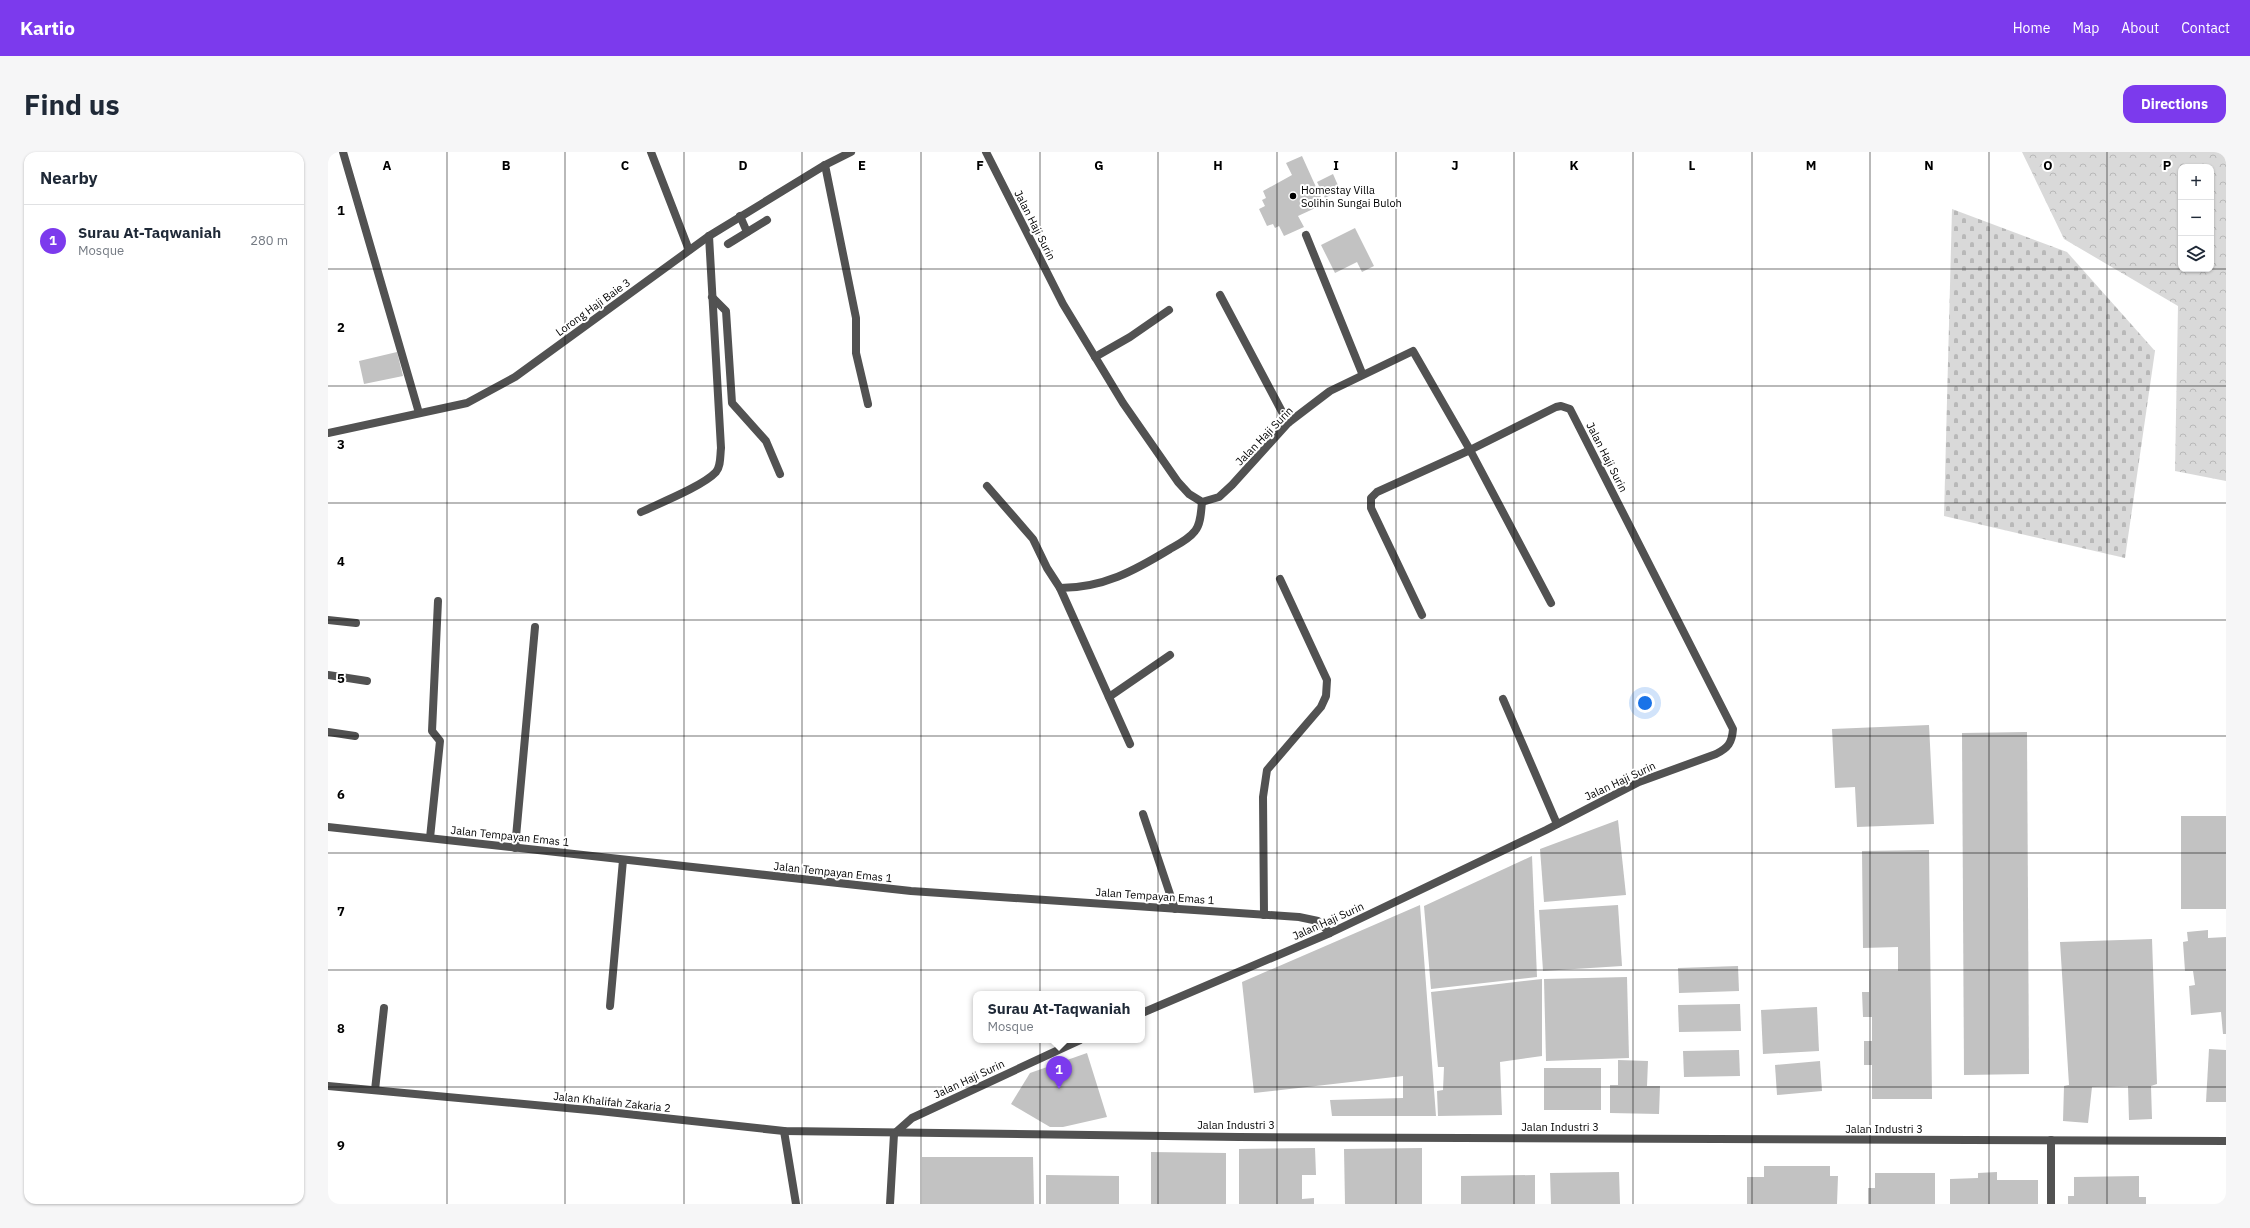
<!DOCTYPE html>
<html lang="en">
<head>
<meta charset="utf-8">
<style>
  body { margin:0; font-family:"IBM Plex Sans",sans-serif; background:#f6f6f7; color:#1f2937 }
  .controls { position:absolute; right:12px; top:12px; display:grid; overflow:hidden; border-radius:8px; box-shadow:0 1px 3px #0004 }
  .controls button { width:36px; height:36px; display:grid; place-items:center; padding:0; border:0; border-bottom:1px solid #e0e1e3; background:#fff; color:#1f2937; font:20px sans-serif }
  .you { position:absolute; left:1317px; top:551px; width:14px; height:14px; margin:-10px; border:3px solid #fff; border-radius:50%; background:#1a73e8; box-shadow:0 0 0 6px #1a73e833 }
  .badge { display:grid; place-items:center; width:26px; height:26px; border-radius:50%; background:#7c3aed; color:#fff; font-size:13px; font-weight:700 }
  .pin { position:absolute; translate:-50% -33px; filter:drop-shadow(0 1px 2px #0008) }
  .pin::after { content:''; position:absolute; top:21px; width:14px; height:12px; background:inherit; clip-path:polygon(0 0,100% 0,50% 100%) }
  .popup { position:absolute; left:645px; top:839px; width:172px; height:52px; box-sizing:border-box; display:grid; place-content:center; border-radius:8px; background:#fff; filter:drop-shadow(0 1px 3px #0005); font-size:13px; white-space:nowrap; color:#747a83 }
  .popup b { font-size:15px; color:#1f2937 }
  .popup::after { content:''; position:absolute; left:50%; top:100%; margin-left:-8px; border:8px solid transparent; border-top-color:#fff }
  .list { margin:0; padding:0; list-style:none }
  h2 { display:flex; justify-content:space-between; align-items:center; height:52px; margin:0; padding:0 16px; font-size:17px }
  h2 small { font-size:13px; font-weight:400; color:#747a83 }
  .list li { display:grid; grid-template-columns:26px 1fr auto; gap:12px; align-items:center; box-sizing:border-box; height:72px; padding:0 16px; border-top:1px solid #e0e1e3 }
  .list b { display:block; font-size:15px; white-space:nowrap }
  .list p { margin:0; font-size:13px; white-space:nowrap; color:#747a83 }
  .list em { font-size:13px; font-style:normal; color:#747a83 }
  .icon { flex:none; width:22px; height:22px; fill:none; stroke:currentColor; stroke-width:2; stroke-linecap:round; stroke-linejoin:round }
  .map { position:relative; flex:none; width:1898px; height:1052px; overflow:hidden; border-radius:12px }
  header { display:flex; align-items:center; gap:24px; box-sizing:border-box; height:56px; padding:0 20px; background:#7c3aed; color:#fff }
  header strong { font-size:19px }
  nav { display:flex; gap:22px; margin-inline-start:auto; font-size:14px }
  .intro { display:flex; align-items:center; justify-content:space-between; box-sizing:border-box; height:96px; padding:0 24px }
  h1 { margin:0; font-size:28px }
  .button { padding:10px 18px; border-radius:12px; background:#7c3aed; color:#fff; font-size:14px; font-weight:700 }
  main { display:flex; gap:24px; padding:0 24px }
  aside { flex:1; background:#fff; border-radius:12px; box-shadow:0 1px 3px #0004 }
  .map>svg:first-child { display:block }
  .forest { fill:url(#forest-crowns); fill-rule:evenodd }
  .cemetery { fill:url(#cemetery-stones) }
  .building { fill:#c2c2c2 }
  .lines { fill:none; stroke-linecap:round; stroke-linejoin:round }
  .minor { stroke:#525252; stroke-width:8 }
  .grid { fill:none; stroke:#000; stroke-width:1; stroke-opacity:0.55 }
  .poi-dot { fill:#000; stroke:#fff; stroke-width:1.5 }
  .labels { text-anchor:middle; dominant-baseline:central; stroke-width:4; stroke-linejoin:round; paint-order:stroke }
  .poi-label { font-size:11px; fill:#000; stroke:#fff; text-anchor:start }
  .street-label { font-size:11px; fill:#000; stroke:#fff }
  .grid-label { font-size:13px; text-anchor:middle; font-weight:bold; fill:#000; stroke:#fff; stroke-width:4; stroke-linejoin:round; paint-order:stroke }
</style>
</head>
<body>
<header>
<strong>Kartio</strong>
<nav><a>Home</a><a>Map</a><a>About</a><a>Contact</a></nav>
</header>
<div class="intro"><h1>Find us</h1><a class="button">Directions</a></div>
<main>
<aside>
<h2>Nearby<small></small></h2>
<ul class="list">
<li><span class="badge">1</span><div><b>Surau At-Taqwaniah</b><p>Mosque</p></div><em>280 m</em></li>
</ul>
</aside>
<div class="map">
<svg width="1898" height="1052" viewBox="0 0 1898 1052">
  <defs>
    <pattern id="forest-crowns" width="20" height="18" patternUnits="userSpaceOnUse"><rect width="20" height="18" fill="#d9d9d9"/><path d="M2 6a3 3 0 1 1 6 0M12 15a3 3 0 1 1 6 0" fill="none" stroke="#b8b8b8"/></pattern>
    <pattern id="cemetery-stones" width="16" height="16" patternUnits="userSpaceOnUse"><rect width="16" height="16" fill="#d9d9d9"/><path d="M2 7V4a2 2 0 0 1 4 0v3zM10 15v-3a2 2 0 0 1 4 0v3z" fill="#b8b8b8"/></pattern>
  </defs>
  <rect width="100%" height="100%" fill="#fff"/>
  <path class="forest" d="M 1694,0 L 1898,0 L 1898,329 L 1847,319 L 1850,154 L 1736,87 ZM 1853,15 L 1883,15 L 1883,117 L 1853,117 Z"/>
  <path class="cemetery" d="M 1624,57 L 1739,100 L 1827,199 L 1797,406 L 1616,364 Z"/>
  <g class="building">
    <path d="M 974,4 L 988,35 L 991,34 L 989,30 L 1005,22 L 1012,38 L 997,46 L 995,42 L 992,43 L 996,52 L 970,64 L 976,75 L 956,84 L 951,74 L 947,76 L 945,72 L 939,74 L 931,57 L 937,54 L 934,48 L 938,46 L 935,39 L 964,23 L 958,11 Z"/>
    <path d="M 1027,76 L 1046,114 L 1034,120 L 1029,110 L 1007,121 L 993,93 Z"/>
    <path d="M 69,200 L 75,224 L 36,232 L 31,209 Z"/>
    <path d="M 1601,573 L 1606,672 L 1529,675 L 1527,635 L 1507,636 L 1504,577 Z"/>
    <path d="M 1699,580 L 1701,922 L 1636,923 L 1634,581 Z"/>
    <rect x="1853" y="664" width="45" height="93"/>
    <path d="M 1290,668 L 1298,743 L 1216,750 L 1212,697 Z"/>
    <path d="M 1601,698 L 1604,947 L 1544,947 L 1544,913 L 1536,913 L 1536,889 L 1544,889 L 1544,865 L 1535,865 L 1534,840 L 1541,840 L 1541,819 L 1570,819 L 1570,795 L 1535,796 L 1534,699 Z"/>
    <path d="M 1204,704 L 1209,825 L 1103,837 L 1096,754 Z"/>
    <path d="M 1092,753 L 1108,964 L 1004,964 L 1002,948 L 1075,946 L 1075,924 L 926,941 L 914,830 Z"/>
    <path d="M 1290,753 L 1294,814 L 1215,819 L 1211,758 Z"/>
    <path d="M 1880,778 L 1880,786 L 1898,785 L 1898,882 L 1895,882 L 1893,860 L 1863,863 L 1861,834 L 1867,833 L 1865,819 L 1857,819 L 1855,790 L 1860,789 L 1859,780 Z"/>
    <path d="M 1824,787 L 1829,932 L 1823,934 L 1824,967 L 1801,968 L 1800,934 L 1764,935 L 1760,971 L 1735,969 L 1736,934 L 1741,933 L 1732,790 Z"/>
    <path d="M 1410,814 L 1411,839 L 1351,841 L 1350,816 Z"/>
    <path d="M 1299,825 L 1301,906 L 1218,909 L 1216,827 Z"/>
    <path d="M 1214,827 L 1214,904 L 1172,910 L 1174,963 L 1110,964 L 1109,939 L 1115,938 L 1116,915 L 1110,915 L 1103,840 Z"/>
    <path d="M 1412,852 L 1413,879 L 1351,880 L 1350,853 Z"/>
    <path d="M 1489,855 L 1491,899 L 1435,902 L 1433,858 Z"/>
    <path d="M 1881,897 L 1898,898 L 1898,950 L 1878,950 Z"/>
    <path d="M 1411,898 L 1412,924 L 1356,925 L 1355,899 Z"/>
    <path d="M 759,901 L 779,965 L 735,975 L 722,975 L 683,952 L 702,921 Z"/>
    <path d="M 1290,908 L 1320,909 L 1319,934 L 1332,934 L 1331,962 L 1282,961 L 1282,933 L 1290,933 Z"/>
    <path d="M 1492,909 L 1494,939 L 1449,943 L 1447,913 Z"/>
    <rect x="1216" y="916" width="57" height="42"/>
    <path d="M 987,996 L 988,1023 L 974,1023 L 974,1047 L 986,1046 L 986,1052 L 911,1052 L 911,997 Z"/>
    <path d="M 1094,996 L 1094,1052 L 1017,1052 L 1016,997 Z"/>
    <path d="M 823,1000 L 898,1001 L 898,1052 L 823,1052 Z"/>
    <path d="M 594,1005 L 705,1005 L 706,1052 L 594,1052 Z"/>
    <path d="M 1436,1014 L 1502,1014 L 1502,1024 L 1510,1024 L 1509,1052 L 1419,1052 L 1419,1025 L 1436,1025 Z"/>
    <path d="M 1291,1020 L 1292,1052 L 1223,1052 L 1222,1021 Z"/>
    <path d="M 1669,1020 L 1669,1028 L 1710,1028 L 1710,1052 L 1622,1052 L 1622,1027 L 1650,1026 L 1650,1021 Z"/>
    <path d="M 1547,1021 L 1607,1021 L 1607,1052 L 1540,1052 L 1540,1036 L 1547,1036 Z"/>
    <path d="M 718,1023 L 791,1024 L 791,1052 L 718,1052 Z"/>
    <path d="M 1207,1023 L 1207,1052 L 1133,1052 L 1133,1024 Z"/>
    <path d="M 1811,1024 L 1811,1045 L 1818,1045 L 1818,1052 L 1740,1052 L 1740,1044 L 1746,1044 L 1746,1025 Z"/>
  </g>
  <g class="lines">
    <g class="minor">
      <path d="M 15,0 L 91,261"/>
      <path d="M 323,0 L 361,98"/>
      <path d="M 658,0 L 735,152 L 795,251 L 850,330 L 861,342 L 874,350 L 891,345 L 904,333 L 960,271 L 1002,239 L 1085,199 L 1142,298 L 1228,255 L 1233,254 L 1242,257 L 1405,577 C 1404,591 1400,596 1388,602 L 1311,630 L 1218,678 L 1002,781 L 814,861"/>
      <path d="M 497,13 L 528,166 L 528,201 L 540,252"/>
      <path d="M 412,64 L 419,80"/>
      <path d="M 978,83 L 1034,221"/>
      <path d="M 400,92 L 439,68"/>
      <path d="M 892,143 L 960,271"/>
      <path d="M 384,145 L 398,159 L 404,251 L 438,289 L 452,322"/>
      <path d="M 767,205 L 802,185 L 841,158"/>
      <path d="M 0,281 L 139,251 L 187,225 L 381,84 L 497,13 L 523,0"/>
      <path d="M 659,334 L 705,387 L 719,416 L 732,436"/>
      <path d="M 313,360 C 332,351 375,334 388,320 C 393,314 392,304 393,296 L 381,84"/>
      <path d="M 1094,463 L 1043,356 L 1043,346 L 1049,340 L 1142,298 L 1223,451"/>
      <path d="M 0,468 L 28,471"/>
      <path d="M 0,523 L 39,529"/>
      <path d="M 781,545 L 842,503"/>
      <path d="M 1175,547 L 1229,672"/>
      <path d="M 0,580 L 27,584"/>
      <path d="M 802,592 L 732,436 C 775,436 806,419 842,397 C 851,392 861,387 867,379 C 873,372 873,359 874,350"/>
      <path d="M 815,662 L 847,757"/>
      <path d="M 0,675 L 583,739 L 971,765 L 990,769 L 1002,781"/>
      <path d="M 102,686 L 112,589 L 104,579 L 110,449"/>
      <path d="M 187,696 L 207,475"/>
      <path d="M 936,763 L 935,645 L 939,618 L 993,555 L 998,544 L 999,528 L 952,427"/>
      <path d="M 282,854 L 295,708"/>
      <path d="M 0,934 L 271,959 L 456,979 L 911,985 L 1898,989"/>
      <path d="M 47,938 L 56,856"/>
      <path d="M 456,979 L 468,1052"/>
      <path d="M 566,982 L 584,966 L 752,888"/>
      <path d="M 562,1052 L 566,982"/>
      <path d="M 1723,1052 L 1723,988"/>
    </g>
  </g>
  <path class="grid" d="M 119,0 L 119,1052M 237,0 L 237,1052M 356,0 L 356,1052M 474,0 L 474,1052M 593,0 L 593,1052M 712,0 L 712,1052M 830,0 L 830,1052M 949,0 L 949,1052M 1068,0 L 1068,1052M 1186,0 L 1186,1052M 1305,0 L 1305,1052M 1424,0 L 1424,1052M 1542,0 L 1542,1052M 1661,0 L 1661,1052M 1779,0 L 1779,1052M 0,117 L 1853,117M 1883,117 L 1898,117M 0,234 L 1898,234M 0,351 L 1898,351M 0,468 L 1898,468M 0,584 L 1898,584M 0,701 L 1898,701M 0,818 L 1898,818M 0,935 L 1898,935"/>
  <circle class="poi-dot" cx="965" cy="44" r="4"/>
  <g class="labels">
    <g class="poi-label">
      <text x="973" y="38">Homestay Villa<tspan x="973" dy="13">Solihin Sungai Buloh</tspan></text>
    </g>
    <g class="street-label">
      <text transform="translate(707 73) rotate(63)">Jalan Haji Surin</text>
      <text transform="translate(265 155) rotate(-36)">Lorong Haji Baie 3</text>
      <text transform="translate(936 284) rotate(-46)">Jalan Haji Surin</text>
      <text transform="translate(1279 305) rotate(63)">Jalan Haji Surin</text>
      <text transform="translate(1292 629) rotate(-25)">Jalan Haji Surin</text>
      <text transform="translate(182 684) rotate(6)">Jalan Tempayan Emas 1</text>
      <text transform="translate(505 720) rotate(6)">Jalan Tempayan Emas 1</text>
      <text transform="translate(827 744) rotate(4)">Jalan Tempayan Emas 1</text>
      <text transform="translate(1000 769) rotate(-24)">Jalan Haji Surin</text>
      <text transform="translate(641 927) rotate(-25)">Jalan Haji Surin</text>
      <text transform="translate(284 950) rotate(6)">Jalan Khalifah Zakaria 2</text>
      <text x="908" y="973">Jalan Industri 3</text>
      <text x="1232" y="975">Jalan Industri 3</text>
      <text x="1556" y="977">Jalan Industri 3</text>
    </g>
  </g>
  <g class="grid-label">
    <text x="59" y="18">A</text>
    <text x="178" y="18">B</text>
    <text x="297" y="18">C</text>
    <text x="415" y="18">D</text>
    <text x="534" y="18">E</text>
    <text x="652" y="18">F</text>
    <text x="771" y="18">G</text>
    <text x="890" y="18">H</text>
    <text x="1008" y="18">I</text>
    <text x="1127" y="18">J</text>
    <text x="1246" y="18">K</text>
    <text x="1364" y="18">L</text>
    <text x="1483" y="18">M</text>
    <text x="1601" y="18">N</text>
    <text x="1720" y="18">O</text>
    <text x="1839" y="18">P</text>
    <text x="13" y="63">1</text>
    <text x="13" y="180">2</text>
    <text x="13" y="297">3</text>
    <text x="13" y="414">4</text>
    <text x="13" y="531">5</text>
    <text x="13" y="647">6</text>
    <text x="13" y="764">7</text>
    <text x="13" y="881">8</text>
    <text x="13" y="998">9</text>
  </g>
</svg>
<div class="controls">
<button>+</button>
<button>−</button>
<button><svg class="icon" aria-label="layers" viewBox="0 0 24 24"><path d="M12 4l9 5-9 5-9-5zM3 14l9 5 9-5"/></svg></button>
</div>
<div class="you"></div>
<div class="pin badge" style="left:731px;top:937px">1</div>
<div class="popup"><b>Surau At-Taqwaniah</b>Mosque</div>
</div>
</main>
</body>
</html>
